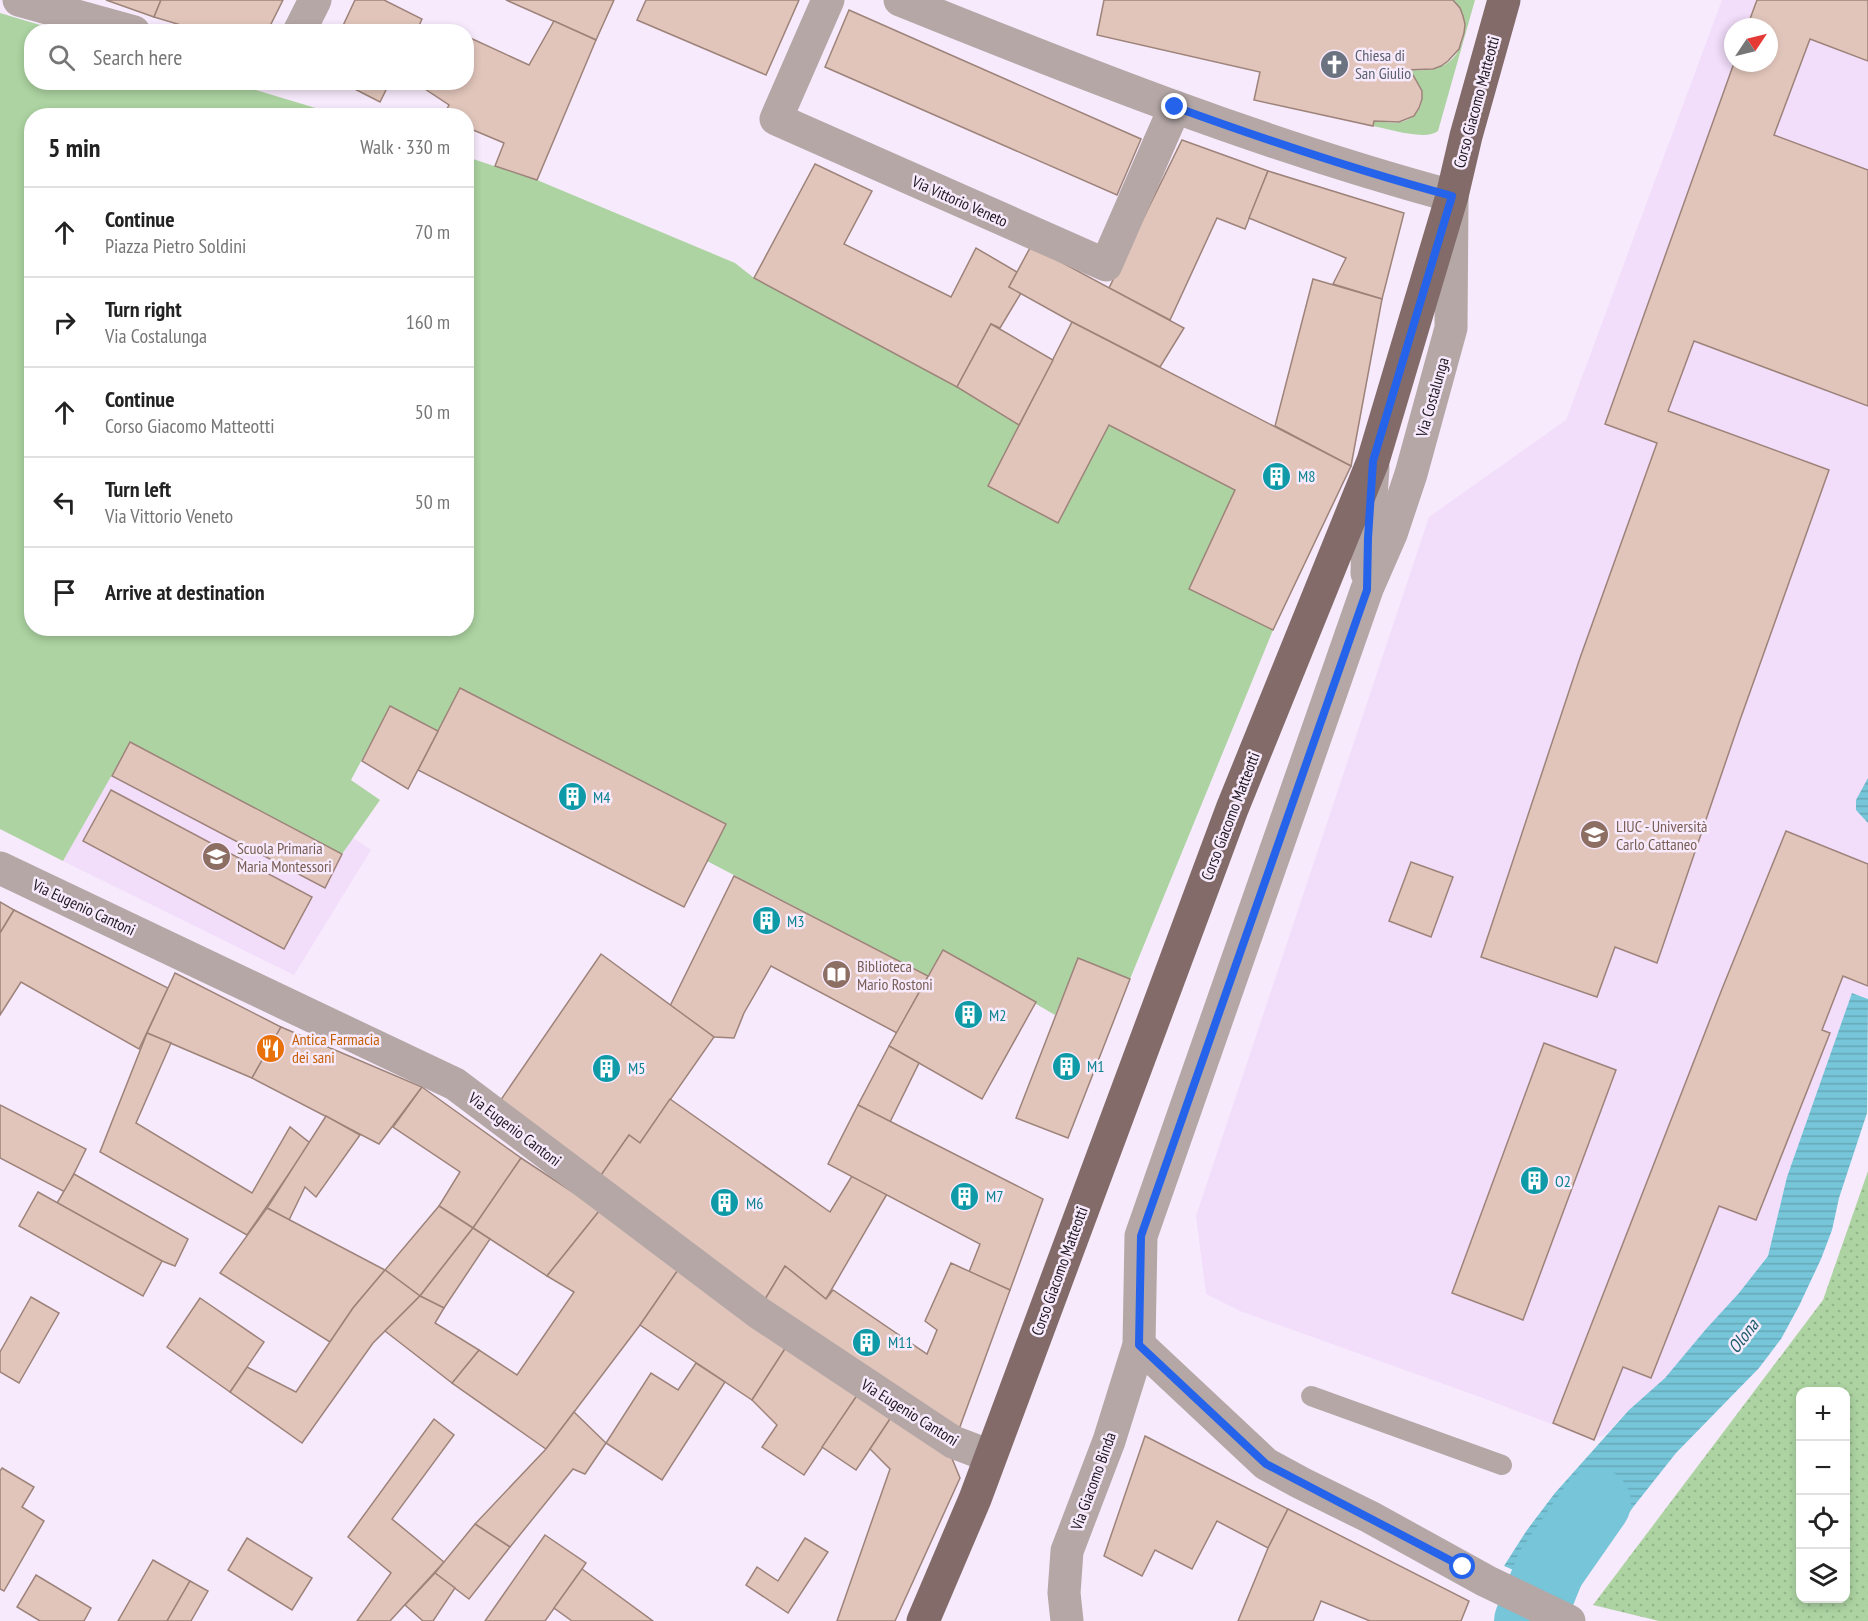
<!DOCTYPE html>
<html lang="en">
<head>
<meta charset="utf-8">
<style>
  body { margin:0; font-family:"PT Sans Narrow",sans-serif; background:#f2f2f2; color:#222 }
  .controls { position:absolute; right:18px; bottom:18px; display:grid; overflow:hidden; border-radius:12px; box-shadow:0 3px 9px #0003 }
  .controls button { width:54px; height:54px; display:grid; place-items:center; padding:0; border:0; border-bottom:2px solid #e0e0e0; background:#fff; color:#222; font:30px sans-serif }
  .compass { position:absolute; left:1724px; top:18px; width:54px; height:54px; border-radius:50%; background:#fff; box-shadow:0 3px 9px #0003; rotate:55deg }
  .stop { position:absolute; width:18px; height:18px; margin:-14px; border:4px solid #2563eb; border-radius:50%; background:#fff }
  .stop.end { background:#2563eb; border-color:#fff; box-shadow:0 2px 6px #0008 }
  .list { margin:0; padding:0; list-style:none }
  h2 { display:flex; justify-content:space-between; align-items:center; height:78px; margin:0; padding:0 24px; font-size:26px }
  h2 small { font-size:20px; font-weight:400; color:#767676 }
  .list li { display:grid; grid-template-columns:39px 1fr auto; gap:18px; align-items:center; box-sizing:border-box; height:90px; padding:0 24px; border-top:2px solid #e0e0e0 }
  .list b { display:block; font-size:22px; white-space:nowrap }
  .list p { margin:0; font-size:20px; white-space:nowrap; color:#767676 }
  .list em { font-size:20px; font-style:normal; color:#767676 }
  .icon { flex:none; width:33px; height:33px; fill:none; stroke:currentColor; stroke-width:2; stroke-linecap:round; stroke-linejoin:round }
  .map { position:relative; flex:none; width:1868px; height:1621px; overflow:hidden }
  .search { position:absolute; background:#fff; box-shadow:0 3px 9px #0003; left:24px; top:24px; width:450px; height:66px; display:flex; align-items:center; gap:15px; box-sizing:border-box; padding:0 21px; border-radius:24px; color:#767676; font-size:22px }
  .panel { position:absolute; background:#fff; box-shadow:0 3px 9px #0003; left:24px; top:108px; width:450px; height:528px; border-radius:24px }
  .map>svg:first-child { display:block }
  .built { fill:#f2ddfa; fill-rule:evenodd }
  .green { fill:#acd3a1 }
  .garden { fill:url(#garden-dots); fill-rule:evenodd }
  .water { fill:url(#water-rules) }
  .pier { fill:#f7eafc }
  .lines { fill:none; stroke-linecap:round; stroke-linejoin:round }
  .river { stroke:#76c5d8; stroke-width:70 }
  .building { fill:#e1c5bb; stroke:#9d837a; stroke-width:1.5 }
  .service { stroke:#b4a7a6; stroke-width:20 }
  .minor { stroke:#b4a7a6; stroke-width:33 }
  .primary { stroke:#826b69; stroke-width:33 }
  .route { stroke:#2563eb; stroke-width:8 }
  .labels { text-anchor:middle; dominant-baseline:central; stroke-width:5; stroke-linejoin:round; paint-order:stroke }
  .worship-label { font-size:16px; fill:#5b616d; stroke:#f7eafc; text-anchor:start }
  .street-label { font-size:16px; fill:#1d171f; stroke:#f7eafc }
  .culture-label { font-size:16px; fill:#0d838f; stroke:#f7eafc; text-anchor:start }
  .education-label { font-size:16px; fill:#785e54; stroke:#f7eafc; text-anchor:start }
  .food-label { font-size:16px; fill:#c56008; stroke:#f7eafc; text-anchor:start }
  .water-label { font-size:18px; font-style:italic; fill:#1a5b69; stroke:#f7eafc }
</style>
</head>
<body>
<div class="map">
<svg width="1868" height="1621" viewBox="0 0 1868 1621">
  <defs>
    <pattern id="garden-dots" width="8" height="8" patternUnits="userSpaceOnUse" patternTransform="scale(1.5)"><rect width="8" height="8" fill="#acd3a1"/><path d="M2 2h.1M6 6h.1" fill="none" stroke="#94b48a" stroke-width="1.8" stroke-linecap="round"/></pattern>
    <pattern id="water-rules" width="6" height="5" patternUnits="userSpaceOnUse" patternTransform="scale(1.5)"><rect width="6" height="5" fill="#76c5d8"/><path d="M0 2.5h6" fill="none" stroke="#66a8b9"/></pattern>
  </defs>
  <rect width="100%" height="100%" fill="#f7eafc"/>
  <g class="built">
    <path d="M 1722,0 L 1868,0 L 1868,998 L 1852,993 L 1787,1177 L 1768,1255 L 1739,1293 L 1706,1329 L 1665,1378 L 1629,1410 L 1604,1436 L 1588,1438 L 1483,1398 L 1240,1311 L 1206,1294 L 1196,1216 L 1429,517 L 1566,420 ZM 1733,27 L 1769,27 L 1769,63 L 1733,63 Z"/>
    <path d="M 130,742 L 343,853 L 352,837 L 371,850 L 294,975 L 63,861 Z"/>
  </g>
  <g class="green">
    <path d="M 1453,0 L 1475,0 L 1438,131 C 1426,141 1389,129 1373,126 L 1374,121 C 1385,122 1397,125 1407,120 C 1431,109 1422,82 1406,70 C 1415,70 1425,71 1434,69 C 1466,61 1472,23 1453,0 Z"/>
    <path d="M 0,13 L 60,31 L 32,32 L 32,82 L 232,83 L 339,115 L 32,116 L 32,628 L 466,628 L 467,157 L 537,180 L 735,263 L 754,278 L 957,387 L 1019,425 L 988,486 L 1058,522 L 1109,425 L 1235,490 L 1189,589 L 1273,630 L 1130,979 L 1078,959 L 1055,1015 L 944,950 L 928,976 L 707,861 L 726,824 L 460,688 L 438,731 L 390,707 L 351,780 L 380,800 L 342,854 L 130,743 L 63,861 L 0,829 Z"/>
  </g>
  <path class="garden" d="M 1868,1171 L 1868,1621 L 1659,1621 L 1593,1605 L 1823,1300 ZM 1800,1392 L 1846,1392 L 1846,1598 L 1800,1598 Z"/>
  <g class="water">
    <path d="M 1868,778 L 1868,823 L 1856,810 L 1856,800 Z"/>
    <path d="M 1852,993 L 1868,999 L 1867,1113 L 1839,1198 L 1832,1230 L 1821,1259 L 1799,1306 L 1781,1339 L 1759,1368 L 1676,1453 L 1634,1506 L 1595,1559 L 1575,1597 L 1504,1566 L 1527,1530 L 1555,1493 L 1629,1410 L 1665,1378 L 1706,1329 L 1739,1293 L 1768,1256 L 1787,1177 Z"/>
  </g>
  <path class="pier" d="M 1501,1565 L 1578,1598 L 1574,1599 L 1503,1569 Z"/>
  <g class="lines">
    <path class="river" d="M 1529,1621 L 1550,1569 L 1596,1503"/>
  </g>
  <g class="building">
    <path d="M 106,0 L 161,0 L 154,17 Z"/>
    <path d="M 161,0 L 283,0 L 267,32 L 204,32 L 154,17 Z"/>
    <path d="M 355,0 L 384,0 L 422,19 L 416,32 L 340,32 Z"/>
    <path d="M 506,0 L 614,0 L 596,40 Z"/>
    <path d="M 646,0 L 799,0 L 766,75 L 637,20 Z"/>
    <path d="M 1104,0 L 1453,0 L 1460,8 L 1463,16 L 1465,24 L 1464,33 L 1459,49 L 1448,61 L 1441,66 L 1433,69 L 1406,70 L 1413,75 L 1422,91 L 1422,99 L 1419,108 L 1414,116 L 1399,122 L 1374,121 L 1373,126 L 1254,100 L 1260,72 L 1097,35 Z"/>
    <path d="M 1757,0 L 1868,0 L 1868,61 L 1810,39 L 1774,135 L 1868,170 L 1868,406 L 1694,341 L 1668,411 L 1829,470 L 1740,720 L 1657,963 L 1615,947 L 1597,997 L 1481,957 L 1580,658 L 1657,443 L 1605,424 L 1734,63 L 1769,63 L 1769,27 L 1747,27 Z"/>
    <path d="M 849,10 L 1141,139 L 1117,195 L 825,67 Z"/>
    <path d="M 554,21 L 596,40 L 537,180 L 495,166 L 504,143 L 466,127 L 466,116 L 443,116 L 449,105 L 422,87 L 424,82 L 466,82 L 466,36 L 529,65 Z"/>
    <path d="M 341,82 L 390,82 L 380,102 Z"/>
    <path d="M 1182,140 L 1268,171 L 1245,229 L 1217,218 L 1170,320 L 1109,288 Z"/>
    <path d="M 815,164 L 872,191 L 844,244 L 951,297 L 976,248 L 1017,272 L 1009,287 L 1021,293 L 1000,328 L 991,324 L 957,387 L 754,278 Z"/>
    <path d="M 1268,171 L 1404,213 L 1382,299 L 1333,284 L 1346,258 L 1249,218 Z"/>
    <path d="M 1031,246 L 1184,328 L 1160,367 L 1072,322 L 1009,287 Z"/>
    <path d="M 1313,279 L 1382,299 L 1351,466 L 1275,426 Z"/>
    <path d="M 1072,322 L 1351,466 L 1273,630 L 1189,589 L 1235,490 L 1109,425 L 1058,523 L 988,486 Z"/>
    <path d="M 991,324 L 1053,360 L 1019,425 L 957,387 Z"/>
    <path d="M 460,688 L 726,824 L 684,907 L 418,770 Z"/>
    <path d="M 390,706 L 438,731 L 408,789 L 362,761 Z"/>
    <path d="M 130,742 L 342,854 L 325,888 L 112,776 Z"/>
    <path d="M 111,790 L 312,897 L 284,949 L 83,841 Z"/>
    <path d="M 1786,831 L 1868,864 L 1868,986 L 1843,976 L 1822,1030 L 1830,1033 L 1756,1220 L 1719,1206 L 1651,1378 L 1623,1367 L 1594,1440 L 1553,1423 L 1722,989 Z"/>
    <path d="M 1411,862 L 1453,877 L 1431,937 L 1389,921 Z"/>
    <path d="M 734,876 L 928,976 L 897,1033 L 771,966 L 744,1013 L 734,1038 L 714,1037 L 670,1006 Z"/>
    <path d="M 0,902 L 14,910 L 0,933 Z"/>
    <path d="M 14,910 L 168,988 L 139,1049 L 21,982 L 0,1015 L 0,933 Z"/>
    <path d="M 943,950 L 1036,1002 L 982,1099 L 889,1046 Z"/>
    <path d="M 601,954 L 714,1037 L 640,1143 L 629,1135 L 599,1178 L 498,1104 Z"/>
    <path d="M 1078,958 L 1130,979 L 1068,1138 L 1016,1118 Z"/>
    <path d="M 175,973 L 281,1027 L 252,1078 L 147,1033 Z"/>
    <path d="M 281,1027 L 422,1087 L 379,1144 L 252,1078 Z"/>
    <path d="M 147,1033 L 171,1043 L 136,1123 L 252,1193 L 290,1127 L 310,1143 L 247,1235 L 100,1152 Z"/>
    <path d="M 1544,1043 L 1616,1070 L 1523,1320 L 1452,1293 Z"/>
    <path d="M 889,1046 L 919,1063 L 890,1122 L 858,1105 Z"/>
    <path d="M 422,1087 L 521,1158 L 473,1228 L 439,1206 L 460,1172 L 393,1127 Z"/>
    <path d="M 670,1099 L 830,1212 L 852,1176 L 887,1194 L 826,1299 L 785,1266 L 764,1301 L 599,1178 L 629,1135 L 640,1143 Z"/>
    <path d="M 0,1105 L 86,1149 L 65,1192 L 0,1158 Z"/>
    <path d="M 858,1105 L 1043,1199 L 1010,1290 L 969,1272 L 980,1244 L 828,1164 Z"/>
    <path d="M 326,1116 L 360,1135 L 316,1197 L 305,1187 L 289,1220 L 267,1208 Z"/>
    <path d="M 521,1158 L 600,1210 L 547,1276 L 473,1228 Z"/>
    <path d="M 74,1174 L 188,1239 L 175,1266 L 162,1261 L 57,1203 Z"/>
    <path d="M 38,1192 L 162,1261 L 143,1296 L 19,1226 Z"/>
    <path d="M 439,1206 L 473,1228 L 420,1296 L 385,1270 Z"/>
    <path d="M 267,1208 L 385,1270 L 353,1308 L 330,1342 L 220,1273 Z"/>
    <path d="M 600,1210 L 680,1267 L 640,1325 L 546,1449 L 452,1383 L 479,1350 L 517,1375 L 574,1292 L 547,1276 Z"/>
    <path d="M 473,1228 L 490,1239 L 444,1308 L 420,1296 Z"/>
    <path d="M 951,1263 L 1010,1290 L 958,1432 L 764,1301 L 785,1266 L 826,1299 L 833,1290 L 927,1354 L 937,1330 L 925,1321 Z"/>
    <path d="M 680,1267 L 790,1341 L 752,1400 L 640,1325 Z"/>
    <path d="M 385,1270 L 420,1296 L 373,1343 L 302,1443 L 230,1392 L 247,1367 L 296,1392 L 353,1308 Z"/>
    <path d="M 420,1296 L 444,1308 L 435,1323 L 479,1350 L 452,1383 L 385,1331 Z"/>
    <path d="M 31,1297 L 59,1313 L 19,1383 L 0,1372 L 0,1352 Z"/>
    <path d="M 200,1298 L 264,1342 L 230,1392 L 167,1347 Z"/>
    <path d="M 790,1341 L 858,1394 L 804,1475 L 762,1447 L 777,1425 L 752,1400 Z"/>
    <path d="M 696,1363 L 725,1382 L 662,1480 L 606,1443 L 651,1373 L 678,1390 Z"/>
    <path d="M 858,1394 L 892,1416 L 856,1470 L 822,1447 Z"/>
    <path d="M 574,1412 L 606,1443 L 585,1474 L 573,1469 L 510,1547 L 475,1524 L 546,1449 Z"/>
    <path d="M 892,1416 L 951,1456 L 960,1478 L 895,1621 L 837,1621 L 890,1469 L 870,1449 Z"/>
    <path d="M 434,1419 L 454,1435 L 392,1519 L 444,1562 L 390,1621 L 357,1621 L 391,1573 L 348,1537 Z"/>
    <path d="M 1145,1436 L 1288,1509 L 1268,1548 L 1217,1521 L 1192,1569 L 1155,1550 L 1142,1576 L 1104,1556 Z"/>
    <path d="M 2,1468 L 34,1487 L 22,1507 L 44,1521 L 4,1591 L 0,1589 L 0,1471 Z"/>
    <path d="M 1288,1509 L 1469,1601 L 1461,1621 L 1370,1621 L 1321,1601 L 1313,1621 L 1238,1621 L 1268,1548 Z"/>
    <path d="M 475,1524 L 510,1547 L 469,1599 L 435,1573 Z"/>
    <path d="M 545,1535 L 586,1563 L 582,1569 L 545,1621 L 485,1621 Z"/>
    <path d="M 247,1538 L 312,1578 L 292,1610 L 228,1570 Z"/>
    <path d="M 805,1538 L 828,1552 L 788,1613 L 746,1585 L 757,1567 L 778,1581 Z"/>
    <path d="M 153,1560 L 190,1581 L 167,1621 L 118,1621 Z"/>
    <path d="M 582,1569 L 653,1621 L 572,1621 L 554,1608 Z"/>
    <path d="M 435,1573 L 455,1588 L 433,1621 L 423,1621 L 405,1605 Z"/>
    <path d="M 36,1575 L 91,1608 L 84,1621 L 40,1621 L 17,1607 Z"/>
    <path d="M 190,1581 L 208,1591 L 191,1621 L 167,1621 Z"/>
  </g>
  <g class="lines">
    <path class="service" d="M 1311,1396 L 1502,1465"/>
    <g class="minor">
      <path d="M 19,0 L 134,32"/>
      <path d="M 828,0 L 776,119 L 1106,265 L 1175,107"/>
      <path d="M 900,0 C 1081,73 1263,145 1452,196 L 1451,328 L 1411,474 L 1391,534 L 1367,589 L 1141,1236 L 1139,1345 L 1109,1441 L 1067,1551 L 1064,1593 L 1067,1621"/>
      <path d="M 299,32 L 315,0"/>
      <path d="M 1367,573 L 1368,538 L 1373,468"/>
      <path d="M 0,868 L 455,1084 L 759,1313 L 953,1442 L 990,1456"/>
      <path d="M 1139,1345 L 1266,1464 L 1301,1483 L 1370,1517 L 1486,1581 L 1569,1621"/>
    </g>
    <path class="primary" d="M 923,1621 L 975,1499 L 1232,809 L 1373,461 L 1452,196 L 1466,136 L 1504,0"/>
  </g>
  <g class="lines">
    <path class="route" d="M 1175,107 C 1266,140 1358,171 1452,196 L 1373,461 L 1368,538 L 1367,590 L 1141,1236 L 1139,1345 L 1266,1464 L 1463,1567"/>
  </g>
  <defs>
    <symbol id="church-disc" viewBox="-11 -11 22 22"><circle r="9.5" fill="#6b7280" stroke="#f7eafc"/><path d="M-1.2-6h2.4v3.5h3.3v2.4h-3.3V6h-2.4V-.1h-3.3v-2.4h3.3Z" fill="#fff"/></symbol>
    <symbol id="building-disc" viewBox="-11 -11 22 22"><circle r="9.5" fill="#0f9aa8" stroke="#f7eafc"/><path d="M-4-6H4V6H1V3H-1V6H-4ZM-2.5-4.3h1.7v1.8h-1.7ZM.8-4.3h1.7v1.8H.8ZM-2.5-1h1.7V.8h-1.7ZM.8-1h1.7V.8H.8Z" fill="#fff"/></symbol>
    <symbol id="university-disc" viewBox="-11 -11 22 22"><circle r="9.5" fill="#8d6e63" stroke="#f7eafc"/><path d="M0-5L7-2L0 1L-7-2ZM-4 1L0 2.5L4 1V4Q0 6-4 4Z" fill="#fff"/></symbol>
    <symbol id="school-disc" viewBox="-11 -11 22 22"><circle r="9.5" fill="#8d6e63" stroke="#f7eafc"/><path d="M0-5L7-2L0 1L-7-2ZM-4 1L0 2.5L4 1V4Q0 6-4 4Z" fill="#fff"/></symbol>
    <symbol id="library-disc" viewBox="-11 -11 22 22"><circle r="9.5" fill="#8d6e63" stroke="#f7eafc"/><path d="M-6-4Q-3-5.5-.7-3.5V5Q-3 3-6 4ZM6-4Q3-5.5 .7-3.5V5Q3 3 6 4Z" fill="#fff"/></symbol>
    <symbol id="restaurant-disc" viewBox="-11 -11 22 22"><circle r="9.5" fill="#e8710a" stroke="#f7eafc"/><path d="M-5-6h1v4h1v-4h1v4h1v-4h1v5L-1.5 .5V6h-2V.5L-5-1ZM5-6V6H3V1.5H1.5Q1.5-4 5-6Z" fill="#fff"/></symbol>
  </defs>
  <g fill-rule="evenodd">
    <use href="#church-disc" x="1318" y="48" width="33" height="33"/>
    <use href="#building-disc" x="1260" y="460" width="33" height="33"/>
    <use href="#building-disc" x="556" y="780" width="33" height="33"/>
    <use href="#university-disc" x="1578" y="818" width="33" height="33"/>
    <use href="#school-disc" x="200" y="840" width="33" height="33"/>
    <use href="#building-disc" x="750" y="904" width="33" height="33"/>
    <use href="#library-disc" x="820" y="958" width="33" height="33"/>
    <use href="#building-disc" x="952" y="998" width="33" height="33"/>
    <use href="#restaurant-disc" x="254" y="1032" width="33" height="33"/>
    <use href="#building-disc" x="1050" y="1050" width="33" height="33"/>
    <use href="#building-disc" x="590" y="1052" width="33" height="33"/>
    <use href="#building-disc" x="1518" y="1164" width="33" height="33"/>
    <use href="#building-disc" x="948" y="1180" width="33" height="33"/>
    <use href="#building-disc" x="708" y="1186" width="33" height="33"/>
    <use href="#building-disc" x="850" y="1326" width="33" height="33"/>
  </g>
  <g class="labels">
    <g class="worship-label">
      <text x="1355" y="55">Chiesa di<tspan x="1355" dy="18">San Giulio</tspan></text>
    </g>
    <g class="street-label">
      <text transform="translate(1476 102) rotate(-75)">Corso Giacomo Matteotti</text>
      <text transform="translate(960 201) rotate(24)">Via Vittorio Veneto</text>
      <text transform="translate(1432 397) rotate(-74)">Via Costalunga</text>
      <text transform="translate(1230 816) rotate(-69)">Corso Giacomo Matteotti</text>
      <text transform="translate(84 907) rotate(25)">Via Eugenio Cantoni</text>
      <text transform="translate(515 1129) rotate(37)">Via Eugenio Cantoni</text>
      <text transform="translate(1059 1271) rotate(-70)">Corso Giacomo Matteotti</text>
      <text transform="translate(910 1412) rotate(32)">Via Eugenio Cantoni</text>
      <text transform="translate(1093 1481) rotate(-70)">Via Giacomo Binda</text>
    </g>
    <g class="culture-label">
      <text x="1298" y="476">M8</text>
      <text x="593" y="797">M4</text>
      <text x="787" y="921">M3</text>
      <text x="989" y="1015">M2</text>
      <text x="1087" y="1066">M1</text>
      <text x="628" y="1068">M5</text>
      <text x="1555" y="1181">O2</text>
      <text x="986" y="1196">M7</text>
      <text x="746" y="1203">M6</text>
      <text x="888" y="1342">M11</text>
    </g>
    <g class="education-label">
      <text x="1616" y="826">LIUC - Università<tspan x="1616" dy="18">Carlo Cattaneo</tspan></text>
      <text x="237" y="848">Scuola Primaria<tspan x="237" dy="18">Maria Montessori</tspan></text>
      <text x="857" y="966">Biblioteca<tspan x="857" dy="18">Mario Rostoni</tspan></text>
    </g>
    <g class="food-label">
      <text x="292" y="1039">Antica Farmacia<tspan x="292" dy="18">dei sani</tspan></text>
    </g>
    <g class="water-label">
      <text transform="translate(1743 1336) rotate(-52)">Olona</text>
    </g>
  </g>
</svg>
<div class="controls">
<button>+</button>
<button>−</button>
<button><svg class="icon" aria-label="locate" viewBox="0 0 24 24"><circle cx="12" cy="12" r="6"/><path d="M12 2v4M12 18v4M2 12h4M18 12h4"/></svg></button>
<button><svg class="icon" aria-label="layers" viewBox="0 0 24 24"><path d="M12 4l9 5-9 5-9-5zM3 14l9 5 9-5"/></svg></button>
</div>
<svg class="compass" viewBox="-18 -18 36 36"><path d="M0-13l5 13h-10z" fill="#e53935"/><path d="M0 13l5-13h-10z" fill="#767676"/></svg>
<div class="stop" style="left:1463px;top:1567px"></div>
<div class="stop end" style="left:1175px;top:107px"></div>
<div class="search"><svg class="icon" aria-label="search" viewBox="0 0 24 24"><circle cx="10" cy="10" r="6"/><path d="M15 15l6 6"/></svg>Search here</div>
<section class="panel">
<h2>5 min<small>Walk · 330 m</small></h2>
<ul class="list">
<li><svg class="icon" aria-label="ahead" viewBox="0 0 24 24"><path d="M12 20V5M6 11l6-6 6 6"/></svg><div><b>Continue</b><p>Piazza Pietro Soldini</p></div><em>70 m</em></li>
<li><svg class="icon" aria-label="right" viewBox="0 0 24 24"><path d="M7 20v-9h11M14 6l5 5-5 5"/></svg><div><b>Turn right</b><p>Via Costalunga</p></div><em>160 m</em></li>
<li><svg class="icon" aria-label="ahead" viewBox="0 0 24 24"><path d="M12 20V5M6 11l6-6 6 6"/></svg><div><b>Continue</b><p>Corso Giacomo Matteotti</p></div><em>50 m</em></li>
<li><svg class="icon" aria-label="left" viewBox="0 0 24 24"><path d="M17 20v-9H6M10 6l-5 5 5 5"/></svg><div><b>Turn left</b><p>Via Vittorio Veneto</p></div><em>50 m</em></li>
<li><svg class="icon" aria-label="arrive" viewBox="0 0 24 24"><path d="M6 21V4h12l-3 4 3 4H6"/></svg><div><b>Arrive at destination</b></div></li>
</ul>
</section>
</div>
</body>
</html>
